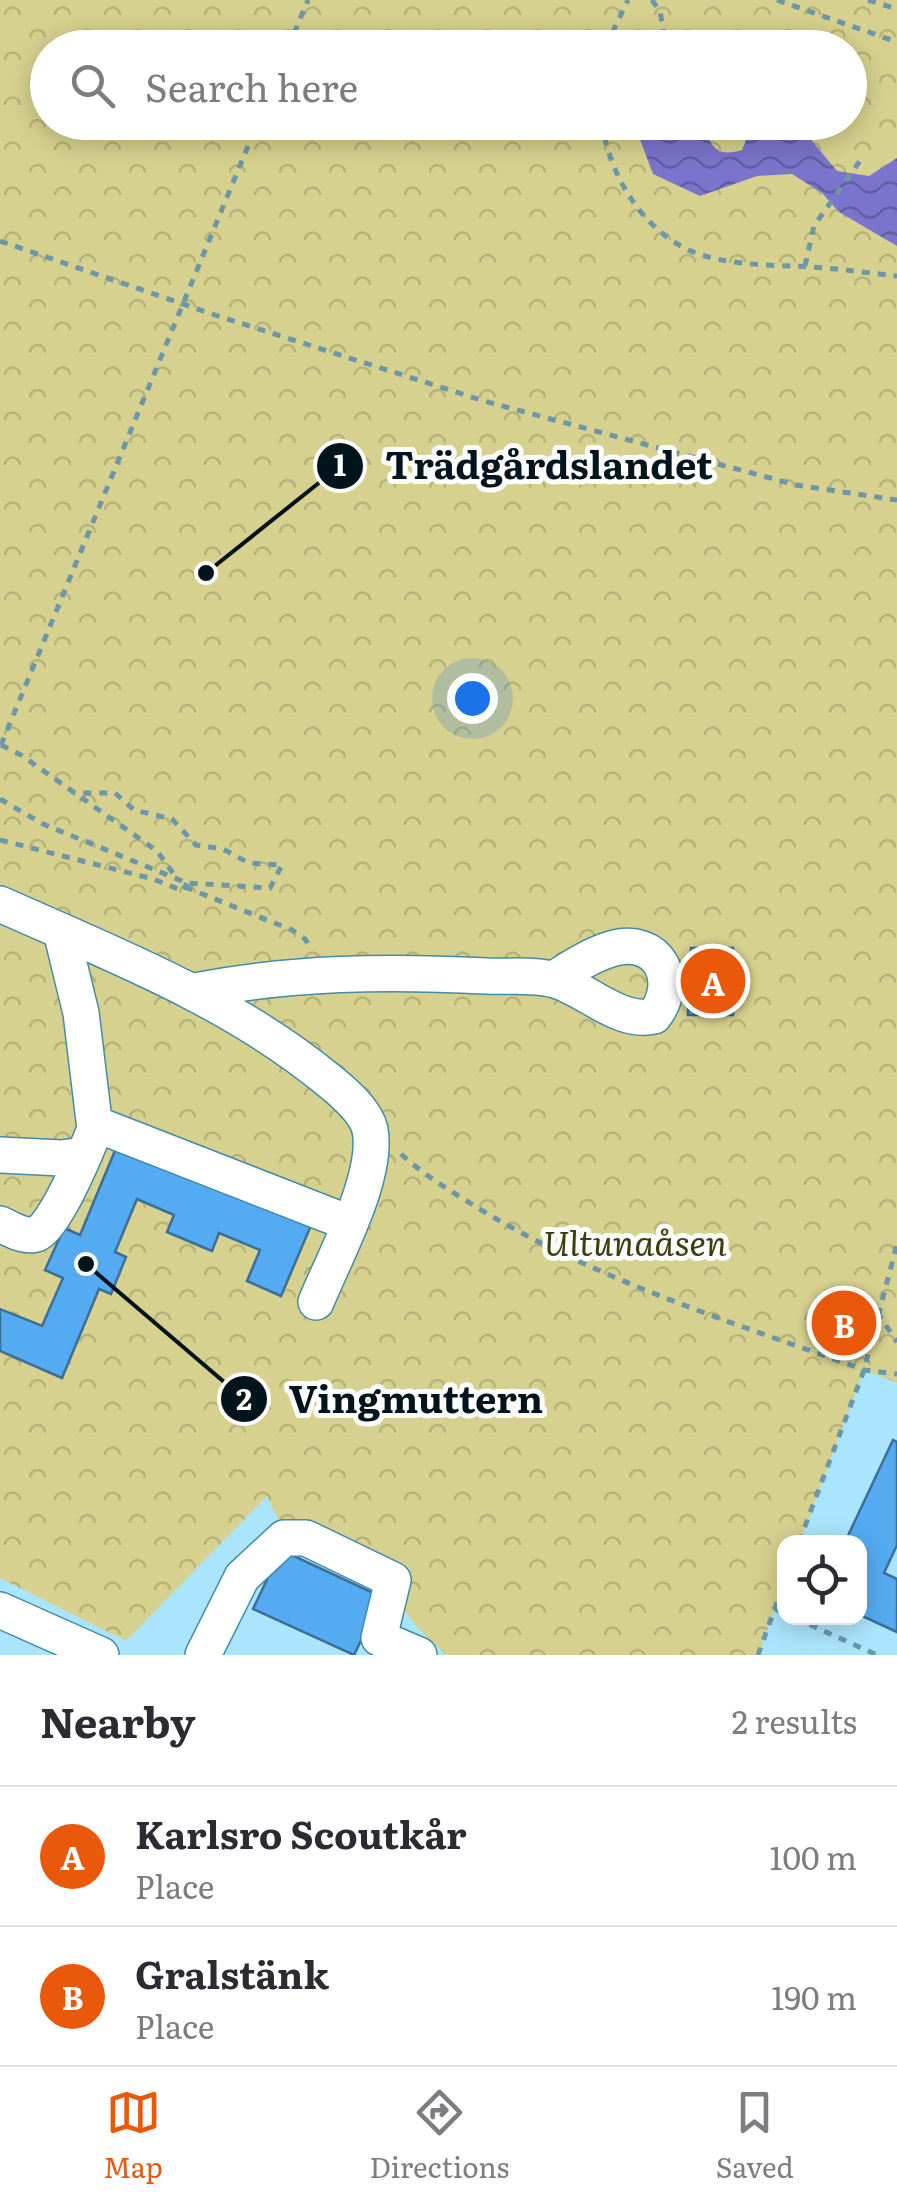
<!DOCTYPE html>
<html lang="en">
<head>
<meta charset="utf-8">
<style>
  body { margin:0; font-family:Literata,serif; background:#f2f2f3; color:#2b2b33 }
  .controls { position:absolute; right:30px; bottom:30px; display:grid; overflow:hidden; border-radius:20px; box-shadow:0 5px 25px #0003 }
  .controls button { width:90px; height:90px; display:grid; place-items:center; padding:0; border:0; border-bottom:2px solid #e1e1e2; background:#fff; color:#2b2b33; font:50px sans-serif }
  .you { position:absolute; left:472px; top:698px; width:35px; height:35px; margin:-25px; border:8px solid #fff; border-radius:50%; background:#1a73e8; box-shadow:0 0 0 15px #1a73e833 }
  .badge { display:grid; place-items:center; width:65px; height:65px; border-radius:50%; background:#ea580c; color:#fff; font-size:32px; font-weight:700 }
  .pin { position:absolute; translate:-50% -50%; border:5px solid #fff; box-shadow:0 2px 10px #0006 }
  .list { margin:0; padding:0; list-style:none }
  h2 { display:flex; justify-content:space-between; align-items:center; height:130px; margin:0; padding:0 40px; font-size:42px }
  h2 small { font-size:32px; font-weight:400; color:#7c7c81 }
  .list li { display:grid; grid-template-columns:65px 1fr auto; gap:30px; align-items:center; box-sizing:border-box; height:140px; padding:0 40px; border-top:2px solid #e1e1e2 }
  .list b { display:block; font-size:38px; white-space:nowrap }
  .list p { margin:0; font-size:32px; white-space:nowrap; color:#7c7c81 }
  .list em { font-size:32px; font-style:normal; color:#7c7c81 }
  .icon { flex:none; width:55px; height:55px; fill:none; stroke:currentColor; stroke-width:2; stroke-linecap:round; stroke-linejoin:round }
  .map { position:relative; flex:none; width:897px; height:1655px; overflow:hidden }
  .search { position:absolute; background:#fff; box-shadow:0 5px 25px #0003; left:30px; right:30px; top:30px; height:110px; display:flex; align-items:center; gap:25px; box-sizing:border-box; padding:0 35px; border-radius:55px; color:#7c7c81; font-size:38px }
  .sheet { height:410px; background:#fff }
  nav { display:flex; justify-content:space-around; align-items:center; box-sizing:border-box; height:140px; border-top:2px solid #e1e1e2; background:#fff; font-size:28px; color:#7c7c81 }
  nav a { display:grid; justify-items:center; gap:5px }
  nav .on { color:#ea580c }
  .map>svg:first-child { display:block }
  .forest { fill:url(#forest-crowns); fill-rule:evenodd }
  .water { fill:url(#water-waves) }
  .building { fill:#54abf1; stroke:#3d6e97; stroke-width:2.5 }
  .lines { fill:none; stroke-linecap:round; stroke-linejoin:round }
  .minor-casing { stroke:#428ca8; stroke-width:38 }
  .path { stroke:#6b97a9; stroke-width:5; stroke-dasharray:8 8; stroke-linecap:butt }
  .minor { stroke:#fff; stroke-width:35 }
  .labels { text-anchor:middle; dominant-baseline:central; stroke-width:10; stroke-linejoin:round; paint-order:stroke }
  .park-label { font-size:35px; font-style:italic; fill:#3f3c0d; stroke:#fcfcfc }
  .leader { fill:none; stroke:#00141c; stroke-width:4 }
  .callout-dot { fill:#00141c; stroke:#fcfcfc; stroke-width:4 }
  .mark-label { font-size:30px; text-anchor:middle; font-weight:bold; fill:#fff }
  .callout-label { font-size:38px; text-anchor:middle; font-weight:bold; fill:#00141c; stroke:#fcfcfc; stroke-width:10; stroke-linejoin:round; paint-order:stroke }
</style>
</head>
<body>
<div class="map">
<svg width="897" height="1655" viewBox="0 0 897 1655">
  <defs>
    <pattern id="forest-crowns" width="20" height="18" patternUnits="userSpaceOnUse" patternTransform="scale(2.5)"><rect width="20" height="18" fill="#d6d18e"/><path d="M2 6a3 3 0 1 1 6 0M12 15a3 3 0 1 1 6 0" fill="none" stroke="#b6b37a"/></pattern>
    <pattern id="water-waves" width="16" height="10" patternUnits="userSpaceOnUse" patternTransform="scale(2.5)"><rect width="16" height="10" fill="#7a74cc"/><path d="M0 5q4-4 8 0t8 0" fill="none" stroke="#625ea5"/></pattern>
  </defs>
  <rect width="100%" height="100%" fill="#abe5fd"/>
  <path class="forest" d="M 0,0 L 897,0 L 897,1383 L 864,1370 L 800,1542 L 784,1542 L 784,1584 L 758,1655 L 446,1655 L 418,1628 L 372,1568 L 278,1519 L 267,1496 L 126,1641 L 0,1578 ZM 48,48 L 850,48 L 850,122 L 48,122 Z"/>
  <path class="water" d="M 638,123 L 706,123 C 708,146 717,158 742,150 L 750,130 L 745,123 L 797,123 L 837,171 L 869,176 L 897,158 L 897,246 L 839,212 L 822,193 L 792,174 L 757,176 L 700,196 L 653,174 L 638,134 Z"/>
  <g class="building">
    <path d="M 691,948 L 733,948 L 733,970 L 745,970 L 746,996 L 733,996 L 733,1015 L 688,1015 L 688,992 L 681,992 L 681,966 L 691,966 Z"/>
    <path d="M 119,1141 L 312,1223 L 281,1296 L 247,1281 L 260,1250 L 219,1233 L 212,1251 L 167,1232 L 174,1215 L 137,1199 L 115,1252 L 126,1257 L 111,1294 L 99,1289 L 62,1378 L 0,1351 L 0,1309 L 42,1326 L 63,1278 L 45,1270 L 64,1228 L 80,1235 Z"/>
    <path d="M 893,1440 L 897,1442 L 897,1545 L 884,1573 L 897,1579 L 897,1632 L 860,1615 L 860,1542 L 845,1542 Z"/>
    <path d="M 281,1550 L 382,1597 L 354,1655 L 253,1609 Z"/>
  </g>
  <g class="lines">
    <defs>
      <g id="minor">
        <path d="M 0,904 C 114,955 229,999 327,1079 C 342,1091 366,1111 370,1130 C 379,1176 334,1258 316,1302"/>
        <path d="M 61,931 L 81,1013 L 95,1129"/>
        <path d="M 195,991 C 292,972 388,971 486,976 C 507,977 535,974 555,980 C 588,990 619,1024 654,1016 C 682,980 658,935 611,949 C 591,955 571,968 554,979"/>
        <path d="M 0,1155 L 61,1158 L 84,1155"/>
        <path d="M 0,1224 C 11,1229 26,1239 38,1233 C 55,1226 87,1149 95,1129 L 103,1127 L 349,1223"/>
        <path d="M 0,1610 L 101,1655"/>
        <path d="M 203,1655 L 242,1577 L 284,1538 L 306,1538 L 393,1580 L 379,1638 L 419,1655"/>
      </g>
    </defs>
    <use href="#minor" class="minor-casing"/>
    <g class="path">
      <path d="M 652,0 L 660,11 L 665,40"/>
      <path d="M 777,0 L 897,42"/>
      <path d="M 868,0 L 897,9"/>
      <path d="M 288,48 L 308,0"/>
      <path d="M 609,48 L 614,29 L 628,0"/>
      <path d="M 602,122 C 609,178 648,240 705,256 C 739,266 777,265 812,267 C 841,269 869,273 897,276"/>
      <path d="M 0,241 L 215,315 L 484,401 L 796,485 L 897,500"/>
      <path d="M 805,266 L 814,226 L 864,155"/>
      <path d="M 1,745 L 258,122"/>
      <path d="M 1,745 L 21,755 L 157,851 L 175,876"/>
      <path d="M 0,799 L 43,824 L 187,883 L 270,888 L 282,865 L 249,863 L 223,849 L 196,845 L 172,819 L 134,810 L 115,793 L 74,793"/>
      <path d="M 0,840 L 153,879 L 183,891 L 187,883"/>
      <path d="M 185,887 L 292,930 L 305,939 L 311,948"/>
      <path d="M 401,1154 C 426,1177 454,1193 483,1211 C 601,1282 735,1323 864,1370 L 897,1374"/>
      <path d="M 877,1312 L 897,1342"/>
      <path d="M 799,1542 L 864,1370 L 897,1244"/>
      <path d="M 775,1609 L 784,1613"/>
      <path d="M 795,1618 L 877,1655"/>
      <path d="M 758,1655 L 784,1583"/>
    </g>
    <use href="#minor" class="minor"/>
  </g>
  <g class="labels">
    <g class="park-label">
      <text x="635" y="1241">Ultunaåsen</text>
    </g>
  </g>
  <path class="leader" d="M206 573L340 466M86 1264L244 1399"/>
  <g class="callout-dot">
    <circle cx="206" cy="573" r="10"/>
    <circle cx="86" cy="1264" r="10"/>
    <circle cx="340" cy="466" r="25"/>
    <circle cx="244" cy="1399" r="25"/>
  </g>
  <g class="mark-label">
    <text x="340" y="476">1</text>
    <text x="244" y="1410">2</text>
  </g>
  <g class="callout-label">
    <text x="549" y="479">Trädgårdslandet</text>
    <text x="416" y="1413">Vingmuttern</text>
  </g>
</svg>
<div class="controls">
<button><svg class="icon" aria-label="locate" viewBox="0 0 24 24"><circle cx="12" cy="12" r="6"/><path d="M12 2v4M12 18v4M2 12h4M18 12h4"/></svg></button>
</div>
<div class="you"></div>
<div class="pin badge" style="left:713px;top:981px">A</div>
<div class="pin badge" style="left:844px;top:1323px">B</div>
<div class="search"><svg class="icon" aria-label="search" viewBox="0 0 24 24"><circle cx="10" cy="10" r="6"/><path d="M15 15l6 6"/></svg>Search here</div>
</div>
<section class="sheet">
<h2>Nearby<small>2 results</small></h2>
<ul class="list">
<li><span class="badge">A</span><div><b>Karlsro Scoutkår</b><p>Place</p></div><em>100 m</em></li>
<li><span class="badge">B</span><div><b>Gralstänk</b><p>Place</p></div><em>190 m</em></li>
</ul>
</section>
<nav>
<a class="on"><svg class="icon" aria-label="map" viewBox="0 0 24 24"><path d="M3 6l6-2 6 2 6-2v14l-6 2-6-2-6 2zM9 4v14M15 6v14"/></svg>Map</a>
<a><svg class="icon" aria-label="directions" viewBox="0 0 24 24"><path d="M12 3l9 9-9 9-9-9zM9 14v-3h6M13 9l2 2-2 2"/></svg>Directions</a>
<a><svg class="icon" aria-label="saved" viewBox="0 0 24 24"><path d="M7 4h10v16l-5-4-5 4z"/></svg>Saved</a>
</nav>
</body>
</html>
